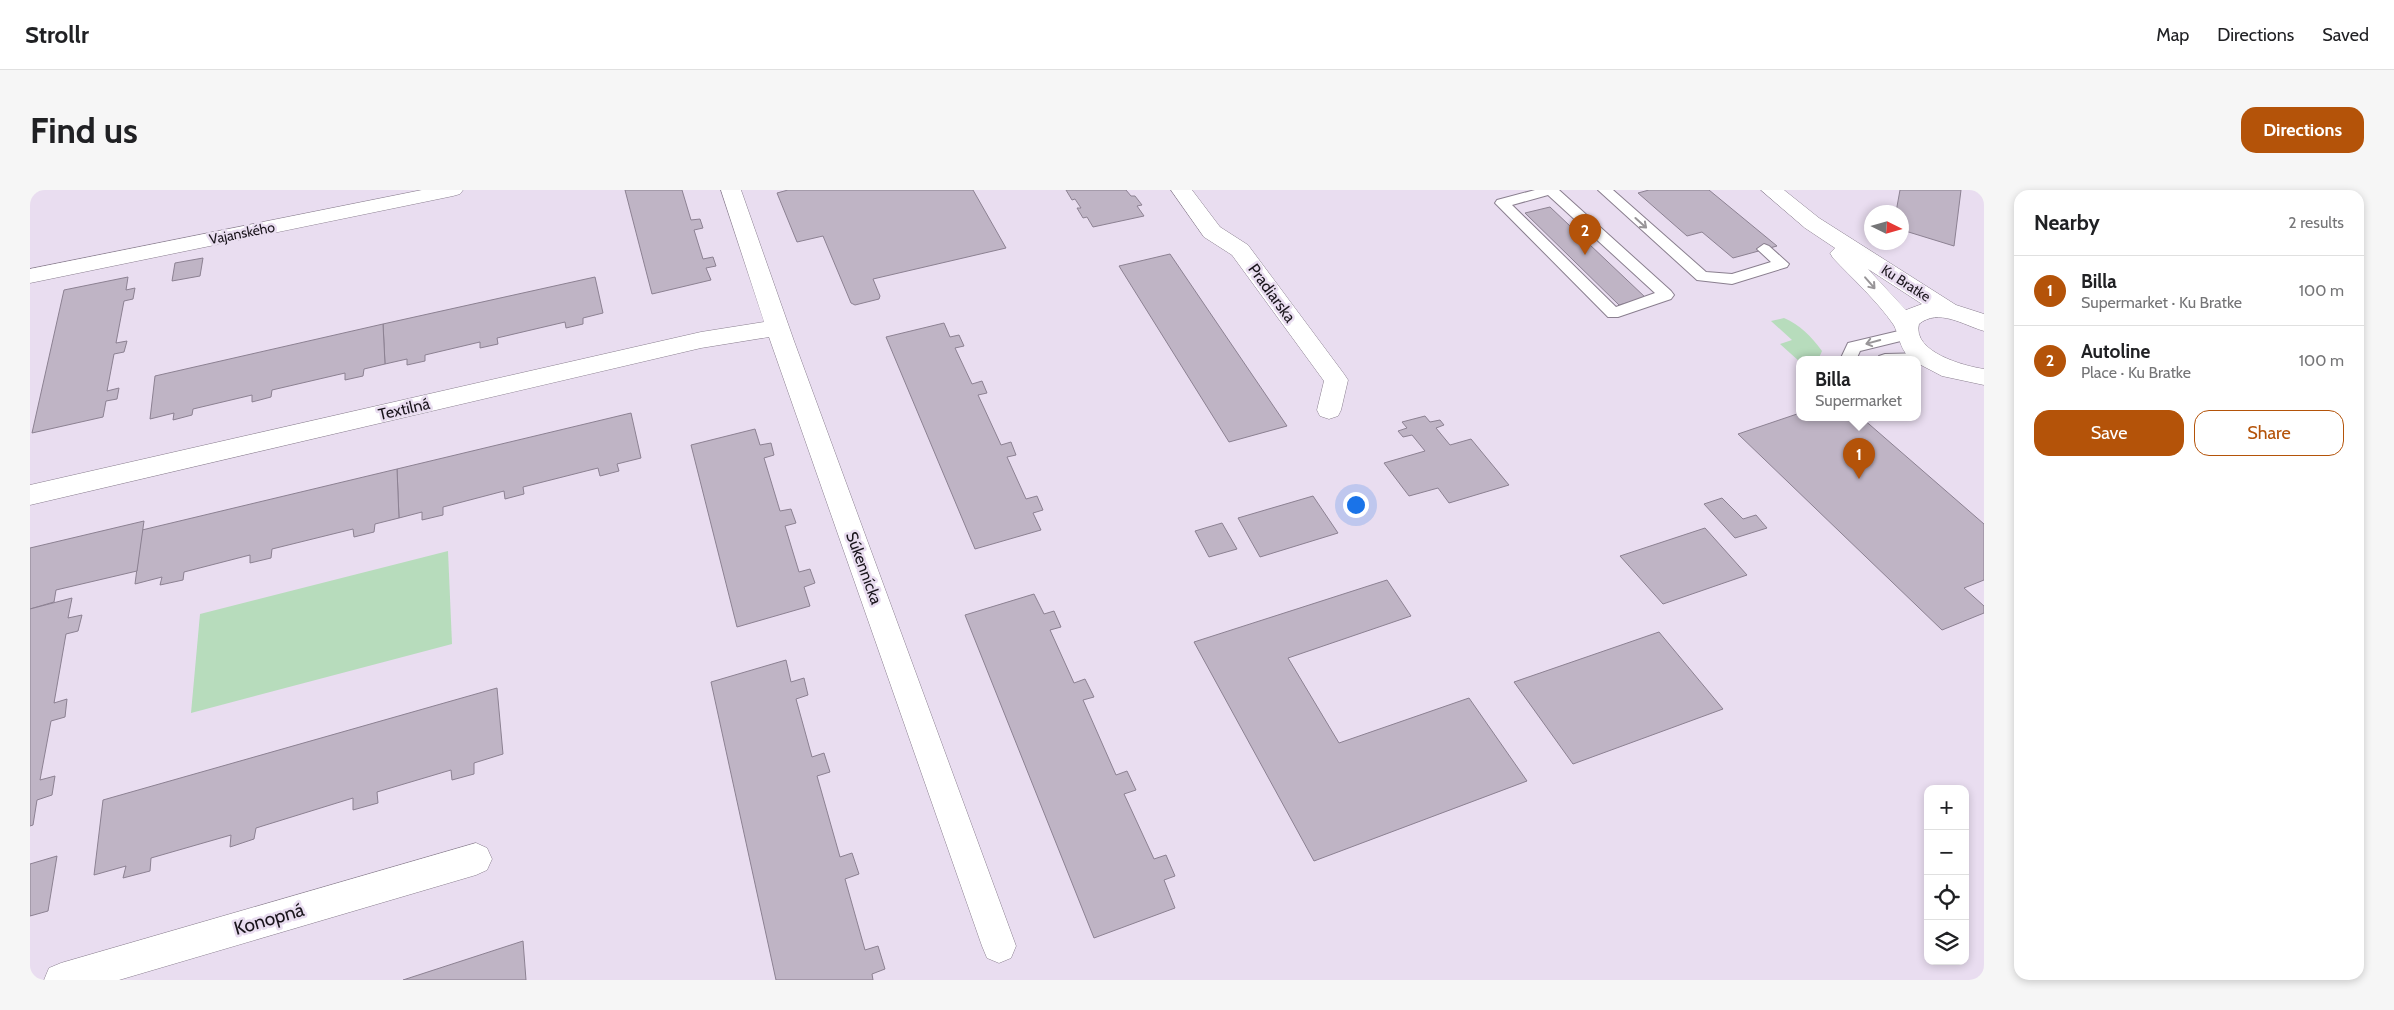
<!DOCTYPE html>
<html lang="en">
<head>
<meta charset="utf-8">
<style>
  body { margin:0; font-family:Cabin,sans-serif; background:#f6f6f6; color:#202124 }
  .controls { position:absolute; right:15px; bottom:15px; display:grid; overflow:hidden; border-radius:10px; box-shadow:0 2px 8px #0003 }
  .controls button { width:45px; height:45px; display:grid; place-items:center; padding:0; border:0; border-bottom:1px solid #e0e0e0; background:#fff; color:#202124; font:25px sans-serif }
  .compass { position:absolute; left:1834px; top:15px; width:45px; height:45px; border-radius:50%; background:#fff; box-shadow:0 2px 8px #0003; rotate:95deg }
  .you { position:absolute; left:1325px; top:314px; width:18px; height:18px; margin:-12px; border:4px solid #fff; border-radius:50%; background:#1a73e8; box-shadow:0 0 0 8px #1a73e833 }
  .badge { display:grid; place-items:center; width:32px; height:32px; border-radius:50%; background:#b45309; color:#fff; font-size:16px; font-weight:700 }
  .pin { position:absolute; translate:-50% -41px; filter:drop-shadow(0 1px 2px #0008) }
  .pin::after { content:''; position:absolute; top:26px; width:18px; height:15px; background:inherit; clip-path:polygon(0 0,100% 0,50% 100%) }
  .popup { position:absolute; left:1766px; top:166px; width:125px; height:65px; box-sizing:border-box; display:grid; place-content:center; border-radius:10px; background:#fff; filter:drop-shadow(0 1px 4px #0005); font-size:16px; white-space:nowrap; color:#757577 }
  .popup b { font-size:19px; color:#202124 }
  .popup::after { content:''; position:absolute; left:50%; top:100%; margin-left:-10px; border:10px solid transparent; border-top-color:#fff }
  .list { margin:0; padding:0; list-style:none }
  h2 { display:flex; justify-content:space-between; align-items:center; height:65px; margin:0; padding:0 20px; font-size:21px }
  h2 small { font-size:16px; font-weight:400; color:#757577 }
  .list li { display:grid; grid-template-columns:32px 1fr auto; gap:15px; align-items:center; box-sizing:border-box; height:70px; padding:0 20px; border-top:1px solid #e0e0e0 }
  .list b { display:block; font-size:19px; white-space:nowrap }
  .list p { margin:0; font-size:16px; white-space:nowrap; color:#757577 }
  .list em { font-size:16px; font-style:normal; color:#757577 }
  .actions { display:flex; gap:10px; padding:15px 20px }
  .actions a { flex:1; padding:11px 0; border:1px solid #b45309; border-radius:15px; text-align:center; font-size:18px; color:#b45309 }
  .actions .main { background:#b45309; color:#fff }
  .icon { flex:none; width:28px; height:28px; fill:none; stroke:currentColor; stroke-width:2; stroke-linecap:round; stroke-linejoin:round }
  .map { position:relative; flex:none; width:1954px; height:790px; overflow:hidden; border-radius:15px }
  header { display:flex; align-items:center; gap:30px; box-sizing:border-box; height:70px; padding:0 25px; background:#fff; border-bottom:1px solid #e0e0e0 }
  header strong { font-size:24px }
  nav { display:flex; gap:28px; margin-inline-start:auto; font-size:18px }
  .intro { display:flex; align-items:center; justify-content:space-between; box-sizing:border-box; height:120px; padding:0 30px }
  h1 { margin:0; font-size:35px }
  .button { padding:12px 22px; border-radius:15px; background:#b45309; color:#fff; font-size:18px; font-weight:700 }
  main { display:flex; gap:30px; padding:0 30px }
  aside { flex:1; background:#fff; border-radius:15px; box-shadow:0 2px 8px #0003 }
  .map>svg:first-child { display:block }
  .green { fill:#b7dcbc }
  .building { fill:#bfb4c5; stroke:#8c8192 }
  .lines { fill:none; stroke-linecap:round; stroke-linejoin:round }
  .lane-casing { stroke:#8a7f8f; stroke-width:2 }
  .street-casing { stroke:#8a7f8f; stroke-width:1 }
  .lane { fill:#fff; fill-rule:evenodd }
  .street { fill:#fff; fill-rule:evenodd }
  .oneway { stroke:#989598 }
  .labels { text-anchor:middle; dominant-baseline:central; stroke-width:5; stroke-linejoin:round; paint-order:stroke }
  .far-street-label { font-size:14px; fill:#19141b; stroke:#e9ddf0 }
  .street-label { font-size:16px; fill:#19141b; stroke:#e9ddf0 }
  .near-street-label { font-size:19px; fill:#19141b; stroke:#e9ddf0 }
</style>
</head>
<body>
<header>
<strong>Strollr</strong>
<nav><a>Map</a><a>Directions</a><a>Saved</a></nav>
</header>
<div class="intro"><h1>Find us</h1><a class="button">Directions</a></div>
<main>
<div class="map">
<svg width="1954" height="790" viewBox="0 0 1954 790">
  <rect width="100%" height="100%" fill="#e9ddf0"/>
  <g class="green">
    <path d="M 1754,128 C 1770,135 1781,146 1792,161 L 1788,170 L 1770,170 L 1770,172 L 1750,154 L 1762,150 L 1741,131 Z"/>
    <path d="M 418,361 L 422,454 L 161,523 L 170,424 Z"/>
  </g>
  <g class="building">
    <path d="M 595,0 L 652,0 L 661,30 L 670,29 L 673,38 L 664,40 L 673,69 L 683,67 L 686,76 L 676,78 L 681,90 L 622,104 Z"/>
    <path d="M 758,0 L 943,0 L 976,58 L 843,89 L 850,106 L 849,109 L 825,115 L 821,113 L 793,46 L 767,52 L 747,3 Z"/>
    <path d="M 1036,0 L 1096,0 L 1101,6 L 1105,6 L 1112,15 L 1107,16 L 1114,26 L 1063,37 L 1057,27 L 1053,28 L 1047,18 L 1051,18 L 1045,9 L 1042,10 Z"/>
    <path d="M 1619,0 L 1679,0 L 1747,56 L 1703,68 L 1672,42 L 1657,46 L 1608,3 Z"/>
    <path d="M 1870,0 L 1931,0 L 1924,56 L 1872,40 L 1872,22 L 1866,22 Z"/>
    <path d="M 1520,17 L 1616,108 L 1589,115 L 1495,23 Z"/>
    <path d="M 1140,64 L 1257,236 L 1199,252 L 1089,76 Z"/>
    <path d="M 173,68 L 170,86 L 142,91 L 145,73 Z"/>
    <path d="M 98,87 L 96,100 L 105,98 L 103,109 L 94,111 L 86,153 L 97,151 L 94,162 L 84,164 L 77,201 L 89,198 L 87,209 L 76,211 L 73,227 L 2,243 L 34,100 Z"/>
    <path d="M 565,87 L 573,123 L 553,128 L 553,134 L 536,138 L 535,132 L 467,148 L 468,154 L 450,158 L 450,152 L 395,165 L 395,171 L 377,175 L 377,169 L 355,174 L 353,134 Z"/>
    <path d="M 914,133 L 920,147 L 929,145 L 934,156 L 925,158 L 942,194 L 952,191 L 957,203 L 948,205 L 971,255 L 981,252 L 986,265 L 977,267 L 996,309 L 1007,306 L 1013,320 L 1003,323 L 1011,340 L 945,359 L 856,147 Z"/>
    <path d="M 353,134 L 355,174 L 334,179 L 333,186 L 315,190 L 315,183 L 242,200 L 241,207 L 222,212 L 222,205 L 163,219 L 162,225 L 143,230 L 144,223 L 120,229 L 125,186 Z"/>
    <path d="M 601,223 L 611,268 L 587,274 L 589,281 L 570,286 L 568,278 L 493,297 L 494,304 L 475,309 L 474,301 L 413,317 L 413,325 L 392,330 L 392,322 L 369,328 L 367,279 Z"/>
    <path d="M 1770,223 L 1770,228 L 1832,228 L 1954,334 L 1954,390 L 1934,398 L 1954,416 L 1954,423 L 1912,440 L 1708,244 Z"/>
    <path d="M 1395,226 L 1400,232 L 1410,230 L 1414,235 L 1406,238 L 1420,255 L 1441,249 L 1479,295 L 1419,313 L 1408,298 L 1379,306 L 1354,273 L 1395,261 L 1382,245 L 1373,247 L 1368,241 L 1377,238 L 1372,232 Z"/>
    <path d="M 725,239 L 730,255 L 741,253 L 744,265 L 734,268 L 750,321 L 761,319 L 766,333 L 755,336 L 769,382 L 780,379 L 785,393 L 774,397 L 780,416 L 707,437 L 661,255 Z"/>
    <path d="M 367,279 L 369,328 L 345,334 L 344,342 L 324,347 L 323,339 L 242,359 L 241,368 L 220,373 L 220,365 L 154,382 L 153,390 L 130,395 L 132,387 L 105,394 L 112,340 Z"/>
    <path d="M 1283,306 L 1308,343 L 1230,367 L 1208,328 Z"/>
    <path d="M 1692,308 L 1713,329 L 1726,325 L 1737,338 L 1705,348 L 1674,314 Z"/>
    <path d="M 114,331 L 107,381 L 26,400 L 24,412 L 0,419 L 0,358 Z"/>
    <path d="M 1192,333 L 1207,359 L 1179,367 L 1165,341 Z"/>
    <path d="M 1675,338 L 1717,385 L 1633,414 L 1590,366 Z"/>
    <path d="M 1357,390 L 1381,426 L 1258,468 L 1309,553 L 1439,508 L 1497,591 L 1284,671 L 1164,452 Z"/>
    <path d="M 1004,404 L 1014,424 L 1024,421 L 1031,437 L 1020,440 L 1044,493 L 1055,489 L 1064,507 L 1053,510 L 1086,585 L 1097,581 L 1106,600 L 1094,604 L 1124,669 L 1136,665 L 1145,686 L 1134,690 L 1145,718 L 1064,748 L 935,425 Z"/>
    <path d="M 42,408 L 38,428 L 52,425 L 48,441 L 36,444 L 24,513 L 37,509 L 35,527 L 21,531 L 10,590 L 25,586 L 22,605 L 7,610 L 3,635 L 0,636 L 0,419 Z"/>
    <path d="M 1629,442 L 1693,519 L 1543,574 L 1484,492 Z"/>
    <path d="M 756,470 L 761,492 L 774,488 L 778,505 L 766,509 L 782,567 L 794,563 L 800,582 L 787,586 L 810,667 L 822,663 L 829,684 L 815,689 L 835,760 L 848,756 L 855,779 L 842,784 L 843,790 L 746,790 L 681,492 Z"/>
    <path d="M 467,498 L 473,564 L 444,573 L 444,584 L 422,590 L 421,580 L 347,602 L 348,613 L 323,620 L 323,608 L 226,638 L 224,649 L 200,657 L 201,645 L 121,668 L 120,681 L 93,688 L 96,676 L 64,685 L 73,610 Z"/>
    <path d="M 27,666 L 18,721 L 0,726 L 0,674 Z"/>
    <path d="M 493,751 L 496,790 L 373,790 Z"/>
  </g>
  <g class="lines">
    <defs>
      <g id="lane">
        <path d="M 1505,0 L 1529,0 L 1641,101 L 1644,105 L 1641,109 L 1588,127 L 1578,127 L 1465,13 L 1467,10 ZM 1518,5 L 1625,103 L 1586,117 L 1482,15 Z"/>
        <path d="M 1568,0 L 1583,0 L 1676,82 L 1702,84 L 1741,72 L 1727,59 L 1734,54 L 1739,56 L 1759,74 L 1757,77 L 1702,94 L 1667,90 Z"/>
        <path d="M 1877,139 L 1883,140 L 1885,144 L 1883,148 L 1830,161 L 1826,170 L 1810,170 L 1818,153 Z"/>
        <path d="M 1898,163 L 1904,165 L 1906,169 L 1904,173 L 1888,175 L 1888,170 L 1847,170 L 1849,166 L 1855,164 Z"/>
      </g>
      <g id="street">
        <path d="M 392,0 L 433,0 L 430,4 L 423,6 L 0,93 L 0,79 Z"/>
        <path d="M 691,0 L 711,0 L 764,151 L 986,756 L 981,768 L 969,773 L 957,768 L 952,756 L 739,147 L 671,158 L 0,315 L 0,295 L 671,142 L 734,132 Z"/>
        <path d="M 1141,0 L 1162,0 L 1190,37 L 1218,55 L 1314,184 L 1318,190 L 1311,220 L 1308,226 L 1299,229 L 1290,226 L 1287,220 L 1294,191 L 1202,65 L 1174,47 Z"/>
        <path d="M 1731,0 L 1754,0 L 1789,28 L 1926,115 L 1954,124 L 1954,141 C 1933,135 1909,118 1889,134 C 1882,162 1934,176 1954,179 L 1954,195 L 1912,186 L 1889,174 L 1888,170 C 1870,169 1870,144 1863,134 C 1848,112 1822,88 1803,68 L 1800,63 L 1805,58 L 1775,38 ZM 1838,79 L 1892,114 L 1876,120 Z"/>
        <path d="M 446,653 L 457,658 L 462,669 L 457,680 L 446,685 L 89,790 L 14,790 L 19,778 L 31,773 Z"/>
      </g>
    </defs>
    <use href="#lane" class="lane-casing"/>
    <use href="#street" class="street-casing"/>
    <use href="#lane" class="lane"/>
    <use href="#street" class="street"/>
  </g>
  <defs><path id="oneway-shaft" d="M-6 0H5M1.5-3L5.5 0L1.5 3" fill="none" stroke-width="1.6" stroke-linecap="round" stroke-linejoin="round" transform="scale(1.25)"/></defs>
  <g class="oneway">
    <use href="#oneway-shaft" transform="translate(1611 33) rotate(42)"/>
    <use href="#oneway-shaft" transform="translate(1840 93) rotate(49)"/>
    <use href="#oneway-shaft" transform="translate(1843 152) rotate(165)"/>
  </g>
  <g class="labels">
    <g class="far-street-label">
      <text transform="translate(212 43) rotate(-11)">Vajanského</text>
      <text transform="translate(1876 93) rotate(33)">Ku Bratke</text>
    </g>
    <g class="street-label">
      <text transform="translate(1242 103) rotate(54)">Pradiarska</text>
      <text transform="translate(374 219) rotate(-13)">Textilná</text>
      <text transform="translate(834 378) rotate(70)">Súkennícka</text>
    </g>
    <g class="near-street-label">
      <text transform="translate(239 729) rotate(-16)">Konopná</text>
    </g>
  </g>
</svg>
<div class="controls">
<button>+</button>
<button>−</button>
<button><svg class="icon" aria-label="locate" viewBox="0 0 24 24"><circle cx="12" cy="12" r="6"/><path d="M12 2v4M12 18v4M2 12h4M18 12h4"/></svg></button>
<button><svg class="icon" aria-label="layers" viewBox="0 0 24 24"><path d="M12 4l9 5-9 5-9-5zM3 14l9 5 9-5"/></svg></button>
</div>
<svg class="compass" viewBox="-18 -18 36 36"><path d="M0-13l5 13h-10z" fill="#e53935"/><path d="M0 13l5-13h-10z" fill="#757577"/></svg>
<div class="you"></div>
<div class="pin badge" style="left:1829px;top:289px">1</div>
<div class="popup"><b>Billa</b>Supermarket</div>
<div class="pin badge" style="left:1555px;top:65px">2</div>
</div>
<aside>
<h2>Nearby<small>2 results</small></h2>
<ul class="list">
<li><span class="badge">1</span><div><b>Billa</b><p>Supermarket · Ku Bratke</p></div><em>100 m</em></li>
<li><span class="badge">2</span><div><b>Autoline</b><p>Place · Ku Bratke</p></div><em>100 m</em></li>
</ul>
<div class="actions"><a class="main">Save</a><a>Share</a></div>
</aside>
</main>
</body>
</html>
